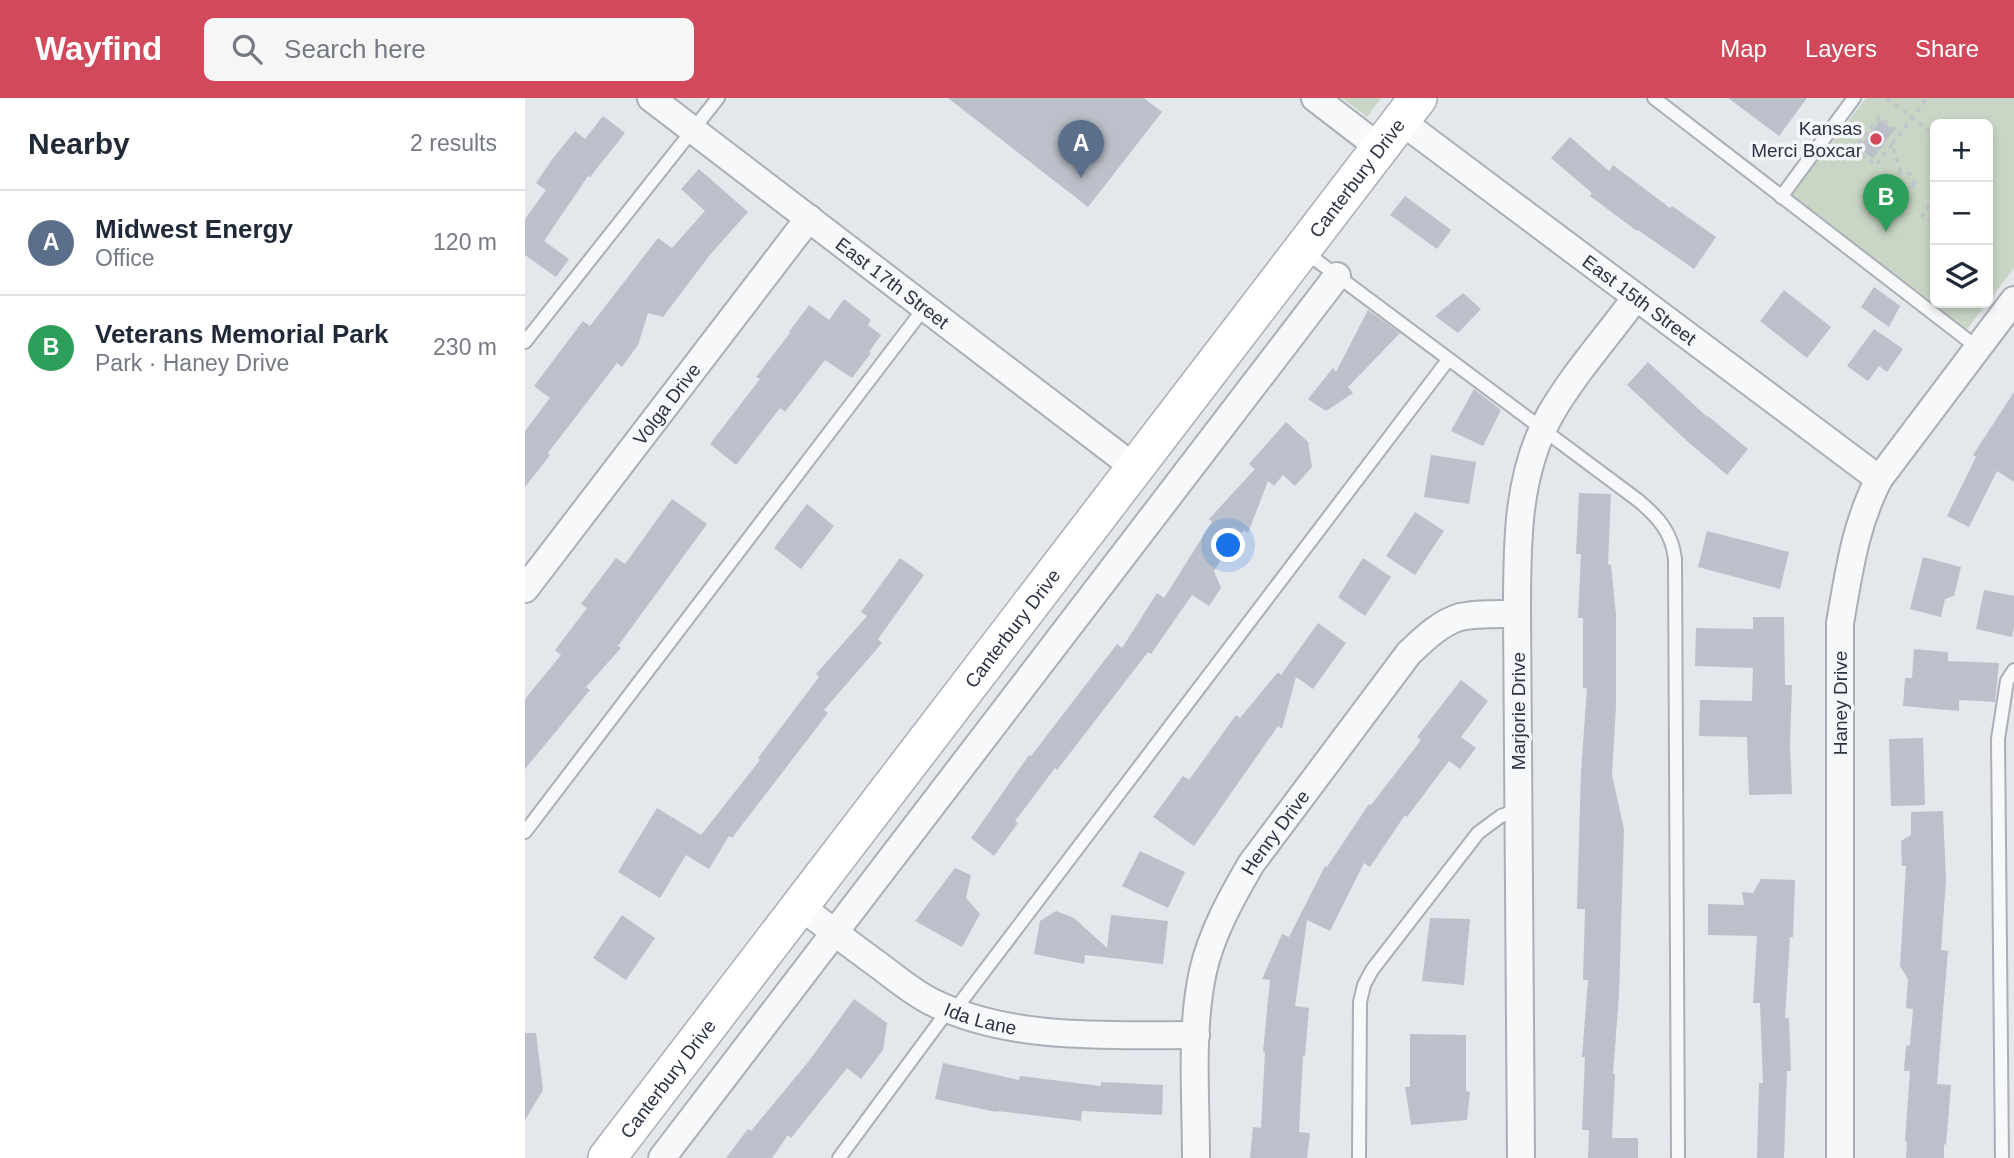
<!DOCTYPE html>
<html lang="en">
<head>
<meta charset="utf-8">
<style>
  body { margin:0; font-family:Arial,sans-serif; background:#f6f6f7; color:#1f2937 }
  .controls { position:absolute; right:21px; top:21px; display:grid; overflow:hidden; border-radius:10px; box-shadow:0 4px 10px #0003 }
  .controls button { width:63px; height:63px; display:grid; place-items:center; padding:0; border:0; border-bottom:2px solid #e0e1e3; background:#fff; color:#1f2937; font:35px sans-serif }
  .you { position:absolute; left:704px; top:448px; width:24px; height:24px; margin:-18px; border:5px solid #fff; border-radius:50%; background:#1a73e8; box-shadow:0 0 0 10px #1a73e833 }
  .badge { display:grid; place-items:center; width:46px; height:46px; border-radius:50%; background:#d1495b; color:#fff; font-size:23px; font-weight:700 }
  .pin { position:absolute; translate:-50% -58px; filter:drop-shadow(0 2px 4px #0008) }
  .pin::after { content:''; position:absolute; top:37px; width:24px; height:21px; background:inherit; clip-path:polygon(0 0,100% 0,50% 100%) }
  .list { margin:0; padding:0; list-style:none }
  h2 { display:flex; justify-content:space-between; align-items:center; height:91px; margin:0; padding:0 28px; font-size:30px }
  h2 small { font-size:23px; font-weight:400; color:#747a83 }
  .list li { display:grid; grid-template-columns:46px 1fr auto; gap:21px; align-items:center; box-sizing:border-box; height:105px; padding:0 28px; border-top:2px solid #e0e1e3 }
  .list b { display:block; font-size:26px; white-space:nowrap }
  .list p { margin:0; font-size:23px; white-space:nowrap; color:#747a83 }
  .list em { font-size:23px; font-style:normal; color:#747a83 }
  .icon { flex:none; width:38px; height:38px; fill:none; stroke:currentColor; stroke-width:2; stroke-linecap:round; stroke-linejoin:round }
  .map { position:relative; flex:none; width:1489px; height:1060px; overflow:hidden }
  header { display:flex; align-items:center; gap:42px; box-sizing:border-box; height:98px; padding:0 35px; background:#d1495b; color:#fff }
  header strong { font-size:33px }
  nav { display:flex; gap:38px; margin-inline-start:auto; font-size:24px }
  .search { width:490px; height:63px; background:#f6f6f7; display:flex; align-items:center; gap:18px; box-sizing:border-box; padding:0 24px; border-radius:10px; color:#747a83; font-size:26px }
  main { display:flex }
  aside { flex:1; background:#fff }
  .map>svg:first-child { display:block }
  .green { fill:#c9d6c5 }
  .building { fill:#bbc0ca }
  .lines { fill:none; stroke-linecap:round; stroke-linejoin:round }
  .service-casing { stroke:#a9aeb7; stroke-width:16 }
  .minor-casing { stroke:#a9aeb7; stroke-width:30 }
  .secondary-casing { stroke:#a9aeb7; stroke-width:40 }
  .path { stroke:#c2c5cb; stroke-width:3.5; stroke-dasharray:5 5; stroke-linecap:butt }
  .service { stroke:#f7f8fa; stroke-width:12 }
  .minor { stroke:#f7f8fa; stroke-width:26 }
  .secondary { stroke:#fff; stroke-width:37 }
  .poi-dot { fill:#d1495b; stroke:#f4f6f9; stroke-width:2.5 }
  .labels { text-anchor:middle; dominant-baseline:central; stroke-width:7; stroke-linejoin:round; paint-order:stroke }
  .poi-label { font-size:19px; fill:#2b3445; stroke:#f4f6f9; text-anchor:end }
  .street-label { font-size:19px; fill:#2b3445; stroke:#f4f6f9 }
</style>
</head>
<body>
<header>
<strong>Wayfind</strong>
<div class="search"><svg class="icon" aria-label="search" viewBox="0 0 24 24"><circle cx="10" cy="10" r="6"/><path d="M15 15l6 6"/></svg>Search here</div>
<nav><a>Map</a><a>Layers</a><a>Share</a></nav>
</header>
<main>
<aside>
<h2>Nearby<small>2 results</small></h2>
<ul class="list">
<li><span class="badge" style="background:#5c6f8a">A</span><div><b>Midwest Energy</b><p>Office</p></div><em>120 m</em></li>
<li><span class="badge" style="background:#2e9e5b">B</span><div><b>Veterans Memorial Park</b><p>Park · Haney Drive</p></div><em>230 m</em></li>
</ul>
</aside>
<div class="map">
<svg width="1489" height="1060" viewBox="0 0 1489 1060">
  <rect width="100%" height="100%" fill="#e4e7ec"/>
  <g class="green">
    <path d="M 817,0 L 856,0 L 842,19 Z"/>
    <path d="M 1341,0 L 1489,0 L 1489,170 L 1463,204 L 1463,26 L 1410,26 L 1410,205 L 1462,205 L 1441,232 L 1265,99 Z"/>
  </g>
  <g class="building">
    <path d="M 423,0 L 619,0 L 637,14 L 563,109 Z"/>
    <path d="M 1203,0 L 1282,0 L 1254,38 Z"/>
    <path d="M 78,18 L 100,35 L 65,79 L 63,78 L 19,143 L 44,161 L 31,179 L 0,157 L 0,121 L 21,92 L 11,85 L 26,63 L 50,33 L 60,41 Z"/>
    <path d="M 1355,22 L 1369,32 L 1348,61 L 1334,50 Z"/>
    <path d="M 1045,39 L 1084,73 L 1088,67 L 1145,110 L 1147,108 L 1191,139 L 1169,171 L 1113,132 L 1112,133 L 1065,98 L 1067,95 L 1026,60 Z"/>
    <path d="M 174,71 L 223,114 L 184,158 L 138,219 L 123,215 L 113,247 L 97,269 L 92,265 L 23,355 L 25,357 L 0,389 L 0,333 L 25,300 L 9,288 L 58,223 L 65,228 L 133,140 L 147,150 L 180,113 L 156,91 Z"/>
    <path d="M 880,98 L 926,132 L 912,151 L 865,117 Z"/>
    <path d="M 1349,189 L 1375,208 L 1364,229 L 1336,209 Z"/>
    <path d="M 1259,192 L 1306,229 L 1282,260 L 1235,223 Z"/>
    <path d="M 938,195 L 956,211 L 933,235 L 910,218 Z"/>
    <path d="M 319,201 L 346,222 L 343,227 L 356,237 L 344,254 L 346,255 L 327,280 L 300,262 L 260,314 L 255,310 L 211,367 L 185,346 L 235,281 L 231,279 L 265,235 L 264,234 L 284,207 L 304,222 Z"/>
    <path d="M 843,212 L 875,235 L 823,289 L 828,295 L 801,313 L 783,301 L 808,270 L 811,274 Z"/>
    <path d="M 1349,231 L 1378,251 L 1362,274 L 1354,268 L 1343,283 L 1322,268 Z"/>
    <path d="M 1123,264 L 1182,319 L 1183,318 L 1223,351 L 1202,377 L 1162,343 L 1102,287 Z"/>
    <path d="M 949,291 L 976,312 L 958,348 L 926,333 Z"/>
    <path d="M 1489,294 L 1489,384 L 1472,373 L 1444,429 L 1422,418 L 1451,359 L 1448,357 Z"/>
    <path d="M 761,324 L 783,344 L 787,369 L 770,388 L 758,377 L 749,388 L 743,383 L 723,435 L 719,432 L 717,435 L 708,429 L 692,453 L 698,458 L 689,473 L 696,490 L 684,508 L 667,497 L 626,556 L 623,554 L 532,672 L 530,670 L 490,723 L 493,725 L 469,758 L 446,740 L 504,657 L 506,658 L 592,546 L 597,550 L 632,495 L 639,500 L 687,424 L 684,421 L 730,371 L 724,366 Z"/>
    <path d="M 906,357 L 951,364 L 944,406 L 899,399 Z"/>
    <path d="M 1054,395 L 1086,396 L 1083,466 L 1086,467 L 1091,517 L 1091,608 L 1087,677 L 1099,731 L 1094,897 L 1088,976 L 1090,976 L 1087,1040 L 1113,1040 L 1113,1060 L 1063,1060 L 1064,1032 L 1057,1032 L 1060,959 L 1057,959 L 1063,882 L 1058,882 L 1060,811 L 1052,811 L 1056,674 L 1062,590 L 1058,590 L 1058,520 L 1053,520 L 1056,456 L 1051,456 Z"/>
    <path d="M 147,401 L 182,426 L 93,548 L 96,550 L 61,589 L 65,592 L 0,671 L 0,601 L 36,557 L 30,552 L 62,510 L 56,506 L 91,460 L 100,466 Z"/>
    <path d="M 282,406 L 309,428 L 276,471 L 249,450 Z"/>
    <path d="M 890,414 L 919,433 L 890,477 L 861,458 Z"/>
    <path d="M 1182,433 L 1264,454 L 1255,491 L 1173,469 Z"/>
    <path d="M 1398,459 L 1436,469 L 1429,498 L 1420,501 L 1416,519 L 1385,511 Z"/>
    <path d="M 375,460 L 399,477 L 353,541 L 357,545 L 299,612 L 303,615 L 207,740 L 204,738 L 184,771 L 161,757 L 135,800 L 93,774 L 132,710 L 176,737 L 235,662 L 233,660 L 294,579 L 291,576 L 342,518 L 336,514 Z"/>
    <path d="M 838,460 L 866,479 L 840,518 L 813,499 Z"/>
    <path d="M 1459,492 L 1489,498 L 1489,528 L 1487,539 L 1451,531 Z"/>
    <path d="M 1228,519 L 1259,519 L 1260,587 L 1267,587 L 1265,647 L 1267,696 L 1224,697 L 1222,639 L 1174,638 L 1175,602 L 1227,603 L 1228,570 L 1170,568 L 1171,530 L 1228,531 Z"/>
    <path d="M 793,525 L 821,545 L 788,591 L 771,579 L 757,631 L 753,628 L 669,748 L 628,719 L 658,678 L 664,682 L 711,617 L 715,620 L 753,574 L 756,577 Z"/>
    <path d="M 1389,551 L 1423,554 L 1423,563 L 1474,565 L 1470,604 L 1434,602 L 1434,613 L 1378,608 L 1380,580 L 1387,580 Z"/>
    <path d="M 936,582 L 963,603 L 936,639 L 951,650 L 935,671 L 924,663 L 882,719 L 880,717 L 845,769 L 839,765 L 805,833 L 782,822 L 770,908 L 784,910 L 780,958 L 778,958 L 774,1034 L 785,1035 L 782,1060 L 725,1060 L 728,1029 L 736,1030 L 740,954 L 738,954 L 745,882 L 737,881 L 757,836 L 764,839 L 800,768 L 802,769 L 844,706 L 846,707 L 896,642 L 892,639 Z"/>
    <path d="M 1398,640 L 1400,707 L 1366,708 L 1364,641 Z"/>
    <path d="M 1418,713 L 1421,782 L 1416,852 L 1423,853 L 1412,986 L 1426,987 L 1421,1047 L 1419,1046 L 1419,1060 L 1381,1060 L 1382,1044 L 1380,1043 L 1385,973 L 1379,973 L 1381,948 L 1385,947 L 1388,911 L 1381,910 L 1383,881 L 1375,868 L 1381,768 L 1377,768 L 1376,743 L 1386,737 L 1386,714 Z"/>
    <path d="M 615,753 L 660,774 L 643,810 L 597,788 Z"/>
    <path d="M 430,770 L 446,777 L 441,800 L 455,816 L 437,849 L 390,823 Z"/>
    <path d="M 1236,781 L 1270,782 L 1268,839 L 1265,839 L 1260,920 L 1264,920 L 1266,973 L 1262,973 L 1259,1060 L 1232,1060 L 1234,985 L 1238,985 L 1235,905 L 1228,905 L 1232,838 L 1183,837 L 1183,806 L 1219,807 L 1217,794 L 1228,795 Z"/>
    <path d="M 531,813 L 549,820 L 582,850 L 586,817 L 643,823 L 638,866 L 560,857 L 559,866 L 509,856 L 515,823 Z"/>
    <path d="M 97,817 L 130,840 L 101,882 L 68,860 Z"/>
    <path d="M 905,820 L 945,821 L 939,887 L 897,883 Z"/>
    <path d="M 329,901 L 362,925 L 358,952 L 336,981 L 322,970 L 266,1040 L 263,1037 L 247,1060 L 201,1060 L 223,1031 L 226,1033 L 284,963 Z"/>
    <path d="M 0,935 L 11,935 L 18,992 L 0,1022 Z"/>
    <path d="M 885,936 L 941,937 L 941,993 L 945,994 L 942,1022 L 886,1027 L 880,989 L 885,989 Z"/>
    <path d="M 418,965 L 494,982 L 495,978 L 576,988 L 576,984 L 638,987 L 637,1017 L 557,1013 L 556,1023 L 472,1013 L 471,1014 L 410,1001 Z"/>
  </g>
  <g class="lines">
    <defs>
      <g id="service">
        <path d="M 1129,0 L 1453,250"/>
        <path d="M 1256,99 L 1329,0"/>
        <path d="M 779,153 L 1114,403 C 1134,420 1147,435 1150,461 L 1153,1060"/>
        <path d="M 0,244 L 193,0"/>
        <path d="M 0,734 L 400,209"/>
        <path d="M 429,913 L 923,262"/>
        <path d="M 314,1060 L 424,911"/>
        <path d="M 834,1060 L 835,904 L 839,887 L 847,872 L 953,735 L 976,718 L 993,712"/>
        <path d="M 1477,1060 L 1473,641 L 1482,583 L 1489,572"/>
      </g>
      <g id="minor">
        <path id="s1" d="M 126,0 L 610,370"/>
        <path d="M 790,0 L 855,50"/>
        <path id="s2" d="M 876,23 L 1354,381"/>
        <path id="s3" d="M 0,491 L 284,120"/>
        <path id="s4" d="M 275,808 C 300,827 326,847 352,866 C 370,879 388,895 409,905 C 487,943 586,937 671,937"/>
        <path d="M 137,1060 L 812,178"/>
        <path id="s5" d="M 671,1060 C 671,998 665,933 678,873 C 687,834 707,799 726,766 L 884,555 C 899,541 915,525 935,519 C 953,515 974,516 992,516"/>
        <path d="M 996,1060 L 992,516 C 992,449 991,377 1025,317 C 1049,275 1083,238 1111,199"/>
        <path d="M 1315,1060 L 1315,525 C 1324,474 1330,427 1354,381 L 1489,202"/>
      </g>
      <g id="secondary">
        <path id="s6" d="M 82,1060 L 893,0"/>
      </g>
    </defs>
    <use href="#service" class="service-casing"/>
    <use href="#minor" class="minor-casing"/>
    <use href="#secondary" class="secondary-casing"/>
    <g class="path">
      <path d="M 1362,0 L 1410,37"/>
      <path d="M 1367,46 L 1351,67 L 1329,51 L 1354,19 L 1375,35"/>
      <circle cx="1379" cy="84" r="10"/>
      <path d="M 1376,74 L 1367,46 L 1402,0"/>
      <path d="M 1410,99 L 1397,118 L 1410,124"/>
    </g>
    <use href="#service" class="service"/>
    <use href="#minor" class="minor"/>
    <use href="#secondary" class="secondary"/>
  </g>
  <circle class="poi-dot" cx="1351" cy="41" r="7"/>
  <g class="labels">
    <g class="poi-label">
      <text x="1337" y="30">Kansas<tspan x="1337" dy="22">Merci Boxcar</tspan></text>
    </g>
    <g class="street-label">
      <text stroke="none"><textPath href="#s6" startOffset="1234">Canterbury Drive</textPath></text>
      <text stroke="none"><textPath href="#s1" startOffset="304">East 17th Street</textPath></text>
      <text stroke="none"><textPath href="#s2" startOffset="298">East 15th Street</textPath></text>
      <text stroke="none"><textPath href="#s3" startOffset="233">Volga Drive</textPath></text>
      <text stroke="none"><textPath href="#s6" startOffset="667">Canterbury Drive</textPath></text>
      <text transform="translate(1315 605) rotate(-90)">Haney Drive</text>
      <text transform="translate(993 613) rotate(-90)">Marjorie Drive</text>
      <text stroke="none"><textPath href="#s5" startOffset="345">Henry Drive</textPath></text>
      <text stroke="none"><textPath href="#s4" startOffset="215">Ida Lane</textPath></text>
      <text stroke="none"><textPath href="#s6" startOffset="100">Canterbury Drive</textPath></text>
    </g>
  </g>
</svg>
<div class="controls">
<button>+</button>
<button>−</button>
<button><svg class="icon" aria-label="layers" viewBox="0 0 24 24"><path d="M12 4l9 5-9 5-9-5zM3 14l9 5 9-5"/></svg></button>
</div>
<div class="you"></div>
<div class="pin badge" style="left:556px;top:80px;background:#5c6f8a">A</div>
<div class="pin badge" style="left:1361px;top:134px;background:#2e9e5b">B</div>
</div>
</main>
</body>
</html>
